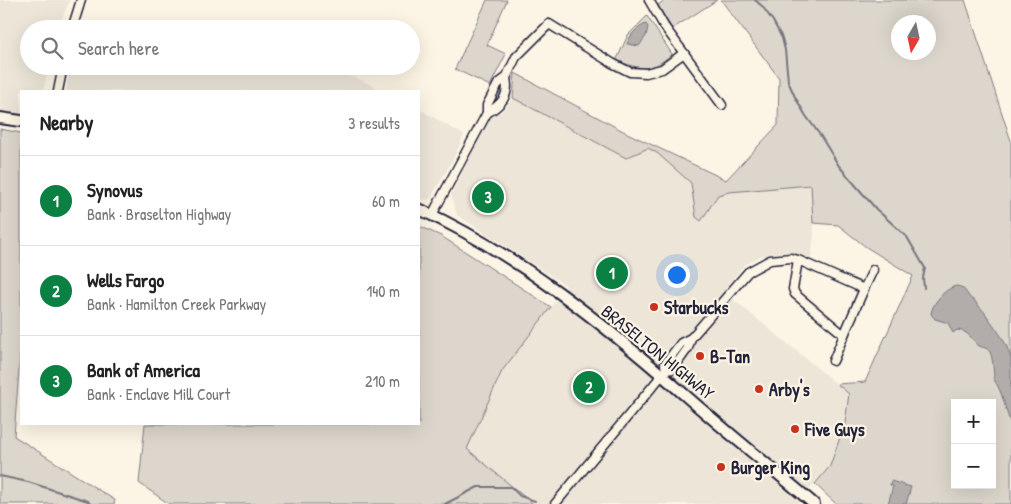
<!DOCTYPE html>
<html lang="en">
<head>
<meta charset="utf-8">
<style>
  body { margin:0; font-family:"Patrick Hand",sans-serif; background:#f2f2f2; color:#222 }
  .controls { position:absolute; right:15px; bottom:15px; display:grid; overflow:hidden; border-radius:0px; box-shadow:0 5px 20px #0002 }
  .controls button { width:45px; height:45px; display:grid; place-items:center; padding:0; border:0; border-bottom:1px solid #e0e0e0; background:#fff; color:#222; font:25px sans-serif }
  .compass { position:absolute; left:891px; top:15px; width:45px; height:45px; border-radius:50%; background:#fff; box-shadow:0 5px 20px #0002; rotate:189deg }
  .you { position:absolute; left:676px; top:274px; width:18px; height:18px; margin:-12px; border:4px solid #fff; border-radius:50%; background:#1a73e8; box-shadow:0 0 0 8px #1a73e833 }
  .badge { display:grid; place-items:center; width:32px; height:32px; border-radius:50%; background:#0b8043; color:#fff; font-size:16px; font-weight:700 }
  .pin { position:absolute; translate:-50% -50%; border:2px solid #fff; box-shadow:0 1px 5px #0006 }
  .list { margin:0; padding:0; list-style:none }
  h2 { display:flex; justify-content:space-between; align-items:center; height:65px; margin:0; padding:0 20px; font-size:21px }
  h2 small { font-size:16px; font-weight:400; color:#767676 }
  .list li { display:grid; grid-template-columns:32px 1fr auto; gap:15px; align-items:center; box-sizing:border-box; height:90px; padding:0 20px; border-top:1px solid #e0e0e0 }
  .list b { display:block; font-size:19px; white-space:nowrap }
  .list p { margin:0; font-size:16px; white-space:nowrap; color:#767676 }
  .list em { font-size:16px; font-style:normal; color:#767676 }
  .icon { flex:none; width:28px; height:28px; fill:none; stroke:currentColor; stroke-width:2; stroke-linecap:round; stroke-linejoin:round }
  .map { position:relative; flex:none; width:1011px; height:504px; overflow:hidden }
  .search { position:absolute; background:#fff; box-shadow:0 5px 20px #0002; left:20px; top:20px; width:400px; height:55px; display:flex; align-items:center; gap:12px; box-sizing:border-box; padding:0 18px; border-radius:28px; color:#767676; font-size:19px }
  .panel { position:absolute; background:#fff; box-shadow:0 5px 20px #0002; left:20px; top:90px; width:400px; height:335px; border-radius:0px }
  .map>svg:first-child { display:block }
  .built { fill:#ece5d8 }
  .green { fill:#dcd6cc; stroke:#7f7c84; fill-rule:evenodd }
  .water { fill:#b2adab; stroke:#78757e }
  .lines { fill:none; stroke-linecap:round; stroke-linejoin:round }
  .stream { stroke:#78757e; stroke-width:2 }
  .minor-casing { stroke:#22223b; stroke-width:11 }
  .major-casing { stroke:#22223b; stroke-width:14 }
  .minor { stroke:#fcf5e5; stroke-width:8 }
  .major { stroke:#fcf5e5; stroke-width:10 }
  .poi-dot { fill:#c8321e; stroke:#fcf5e5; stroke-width:2 }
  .labels { text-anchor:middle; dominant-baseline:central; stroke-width:4.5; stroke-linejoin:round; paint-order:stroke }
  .poi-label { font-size:18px; font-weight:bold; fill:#22223b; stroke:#fcf5e5; text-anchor:start }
  .street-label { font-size:18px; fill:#22223b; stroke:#fcf5e5 }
</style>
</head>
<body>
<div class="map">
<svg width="1011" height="504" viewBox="0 0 1011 504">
  <rect width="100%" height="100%" fill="#fcf5e5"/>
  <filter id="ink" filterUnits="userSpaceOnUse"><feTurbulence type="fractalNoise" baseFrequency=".02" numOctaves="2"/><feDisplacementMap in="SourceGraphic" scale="10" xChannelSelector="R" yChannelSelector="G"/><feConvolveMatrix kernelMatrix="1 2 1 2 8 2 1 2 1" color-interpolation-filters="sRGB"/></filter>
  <g filter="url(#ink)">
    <g class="built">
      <path d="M 0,0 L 70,0 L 58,29 L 29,29 L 29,66 L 49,66 L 43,91 L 21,91 L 21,118 L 0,115 Z"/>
      <path d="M 70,66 L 311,66 L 359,79 L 383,91 L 66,91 Z"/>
      <path d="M 513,98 L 626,158 L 648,148 L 657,153 L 691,183 L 696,217 L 701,221 L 718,195 L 729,192 L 811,185 L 814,235 L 811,258 L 789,252 L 760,256 L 743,266 L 723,291 L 849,394 L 845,423 L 830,466 L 797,504 L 532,504 L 532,503 L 467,449 L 502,371 L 567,286 L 457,215 L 451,195 L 491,114 L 501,112 Z"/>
      <path d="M 419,109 L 464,135 L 452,161 L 430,199 L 423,200 L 419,198 Z"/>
    </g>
    <g class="green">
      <path d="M 487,0 L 507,0 L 487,45 L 506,54 L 490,86 L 455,69 Z"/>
      <path d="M 665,0 L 717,0 L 672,29 L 658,5 Z"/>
      <path d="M 721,0 L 965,0 L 1011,141 L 1011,504 L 836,504 L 815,484 L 830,466 L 845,423 L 849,394 L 837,384 L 865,382 L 913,276 L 866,247 L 838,225 L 813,223 L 811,185 L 729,192 L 718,195 L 701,221 L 696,217 L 691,183 L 657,153 L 648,148 L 626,158 L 513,98 L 515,73 L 625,132 L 726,180 L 778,125 L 779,78 ZM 898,22 L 928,22 L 928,52 L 898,52 ZM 955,403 L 992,403 L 992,485 L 955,485 Z"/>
      <path d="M 647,16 L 672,54 C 650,73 642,69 616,61 L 628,35 Z"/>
      <path d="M 0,129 L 21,133 L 21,343 L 14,436 L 113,499 L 115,500 L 114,504 L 0,504 Z"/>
      <path d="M 419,226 L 441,236 L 551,307 L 502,371 L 467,449 L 532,503 L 532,504 L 169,504 L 139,483 L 145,424 L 419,424 Z"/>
    </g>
    <g class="water">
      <path d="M 646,24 L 648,27 L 646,36 L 639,46 L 627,44 C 631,34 636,28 646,24 Z"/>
      <path d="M 956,286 C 967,286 966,298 975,301 C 977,306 982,308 985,313 C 995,328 1007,341 1011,359 L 1011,424 C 1004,407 1004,394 993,378 L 994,376 C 993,369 993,358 990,352 C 987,347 983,348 979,346 C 971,339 969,331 957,330 L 953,333 L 948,323 L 935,319 L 931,314 C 932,303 946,288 956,286 Z"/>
      <path d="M 891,481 L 911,487 L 906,504 L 888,504 L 893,486 L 890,485 Z"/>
    </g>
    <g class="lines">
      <g class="stream">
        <path d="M 755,0 L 762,6 L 773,21 L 782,38 L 785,50 L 788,81 L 795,97 L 806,116 L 820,135 L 839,166 L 876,209 L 907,237 L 925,268 L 923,278 L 924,288"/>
        <path d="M 0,476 L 28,482 L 88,501 L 90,504"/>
        <path d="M 445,504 L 478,487 L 511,487 L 520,496 L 535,501"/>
      </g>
      <defs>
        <g id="minor">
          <path d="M 649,0 L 664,26 L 722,105"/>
          <path d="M 72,29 L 81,0"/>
          <path d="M 506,78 C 510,96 501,105 487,113 L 487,105 L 498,84 L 506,78 L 516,57 L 549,24 L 612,63 L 630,72 L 646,73 L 662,69 L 684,53"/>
          <path d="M 58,91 L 63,66"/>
          <path d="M 432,215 L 487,113"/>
          <path d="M 864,289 L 873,270"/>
          <path d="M 833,361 L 844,335"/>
          <path d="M 666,370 L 673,369 L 688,348 L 691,338 L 748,272 L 770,260 L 791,258 L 798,260 L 864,289 L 844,335 L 795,294 L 793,289 L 798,260"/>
          <path d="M 555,504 L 662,375 L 666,370 L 665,364 L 681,343 L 691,338"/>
        </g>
        <g id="major">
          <path d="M 0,118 L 21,121"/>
          <path d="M 419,209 C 518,254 605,325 686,396 C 728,433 772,468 814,504"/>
        </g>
      </defs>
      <use href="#minor" class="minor-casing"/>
      <use href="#major" class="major-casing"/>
      <use href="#minor" class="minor"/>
      <use href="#major" class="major"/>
    </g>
  </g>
  <g class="poi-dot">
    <circle cx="654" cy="307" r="5"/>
    <circle cx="700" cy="356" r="5"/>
    <circle cx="759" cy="389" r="5"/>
    <circle cx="795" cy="429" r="5"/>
    <circle cx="721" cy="467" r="5"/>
  </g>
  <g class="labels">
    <g class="poi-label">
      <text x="664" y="307">Starbucks</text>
      <text x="710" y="356">B-Tan</text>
      <text x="769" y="389">Arby's</text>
      <text x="805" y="429">Five Guys</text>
      <text x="731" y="467">Burger King</text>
    </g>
    <g class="street-label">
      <text transform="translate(658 352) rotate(39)">BRASELTON HIGHWAY</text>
    </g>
  </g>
</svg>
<div class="controls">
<button>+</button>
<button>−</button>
</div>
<svg class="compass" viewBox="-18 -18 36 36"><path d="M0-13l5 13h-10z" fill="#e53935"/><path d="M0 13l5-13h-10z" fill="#767676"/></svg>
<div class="you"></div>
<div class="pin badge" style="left:612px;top:273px">1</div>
<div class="pin badge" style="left:589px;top:387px">2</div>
<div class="pin badge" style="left:488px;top:197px">3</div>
<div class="search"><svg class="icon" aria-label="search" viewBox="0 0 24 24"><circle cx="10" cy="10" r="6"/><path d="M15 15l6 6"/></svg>Search here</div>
<section class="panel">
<h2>Nearby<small>3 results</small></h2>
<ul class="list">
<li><span class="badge">1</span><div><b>Synovus</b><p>Bank · Braselton Highway</p></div><em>60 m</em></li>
<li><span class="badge">2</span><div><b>Wells Fargo</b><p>Bank · Hamilton Creek Parkway</p></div><em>140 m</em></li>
<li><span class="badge">3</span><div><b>Bank of America</b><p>Bank · Enclave Mill Court</p></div><em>210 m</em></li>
</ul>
</section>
</div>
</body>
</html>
